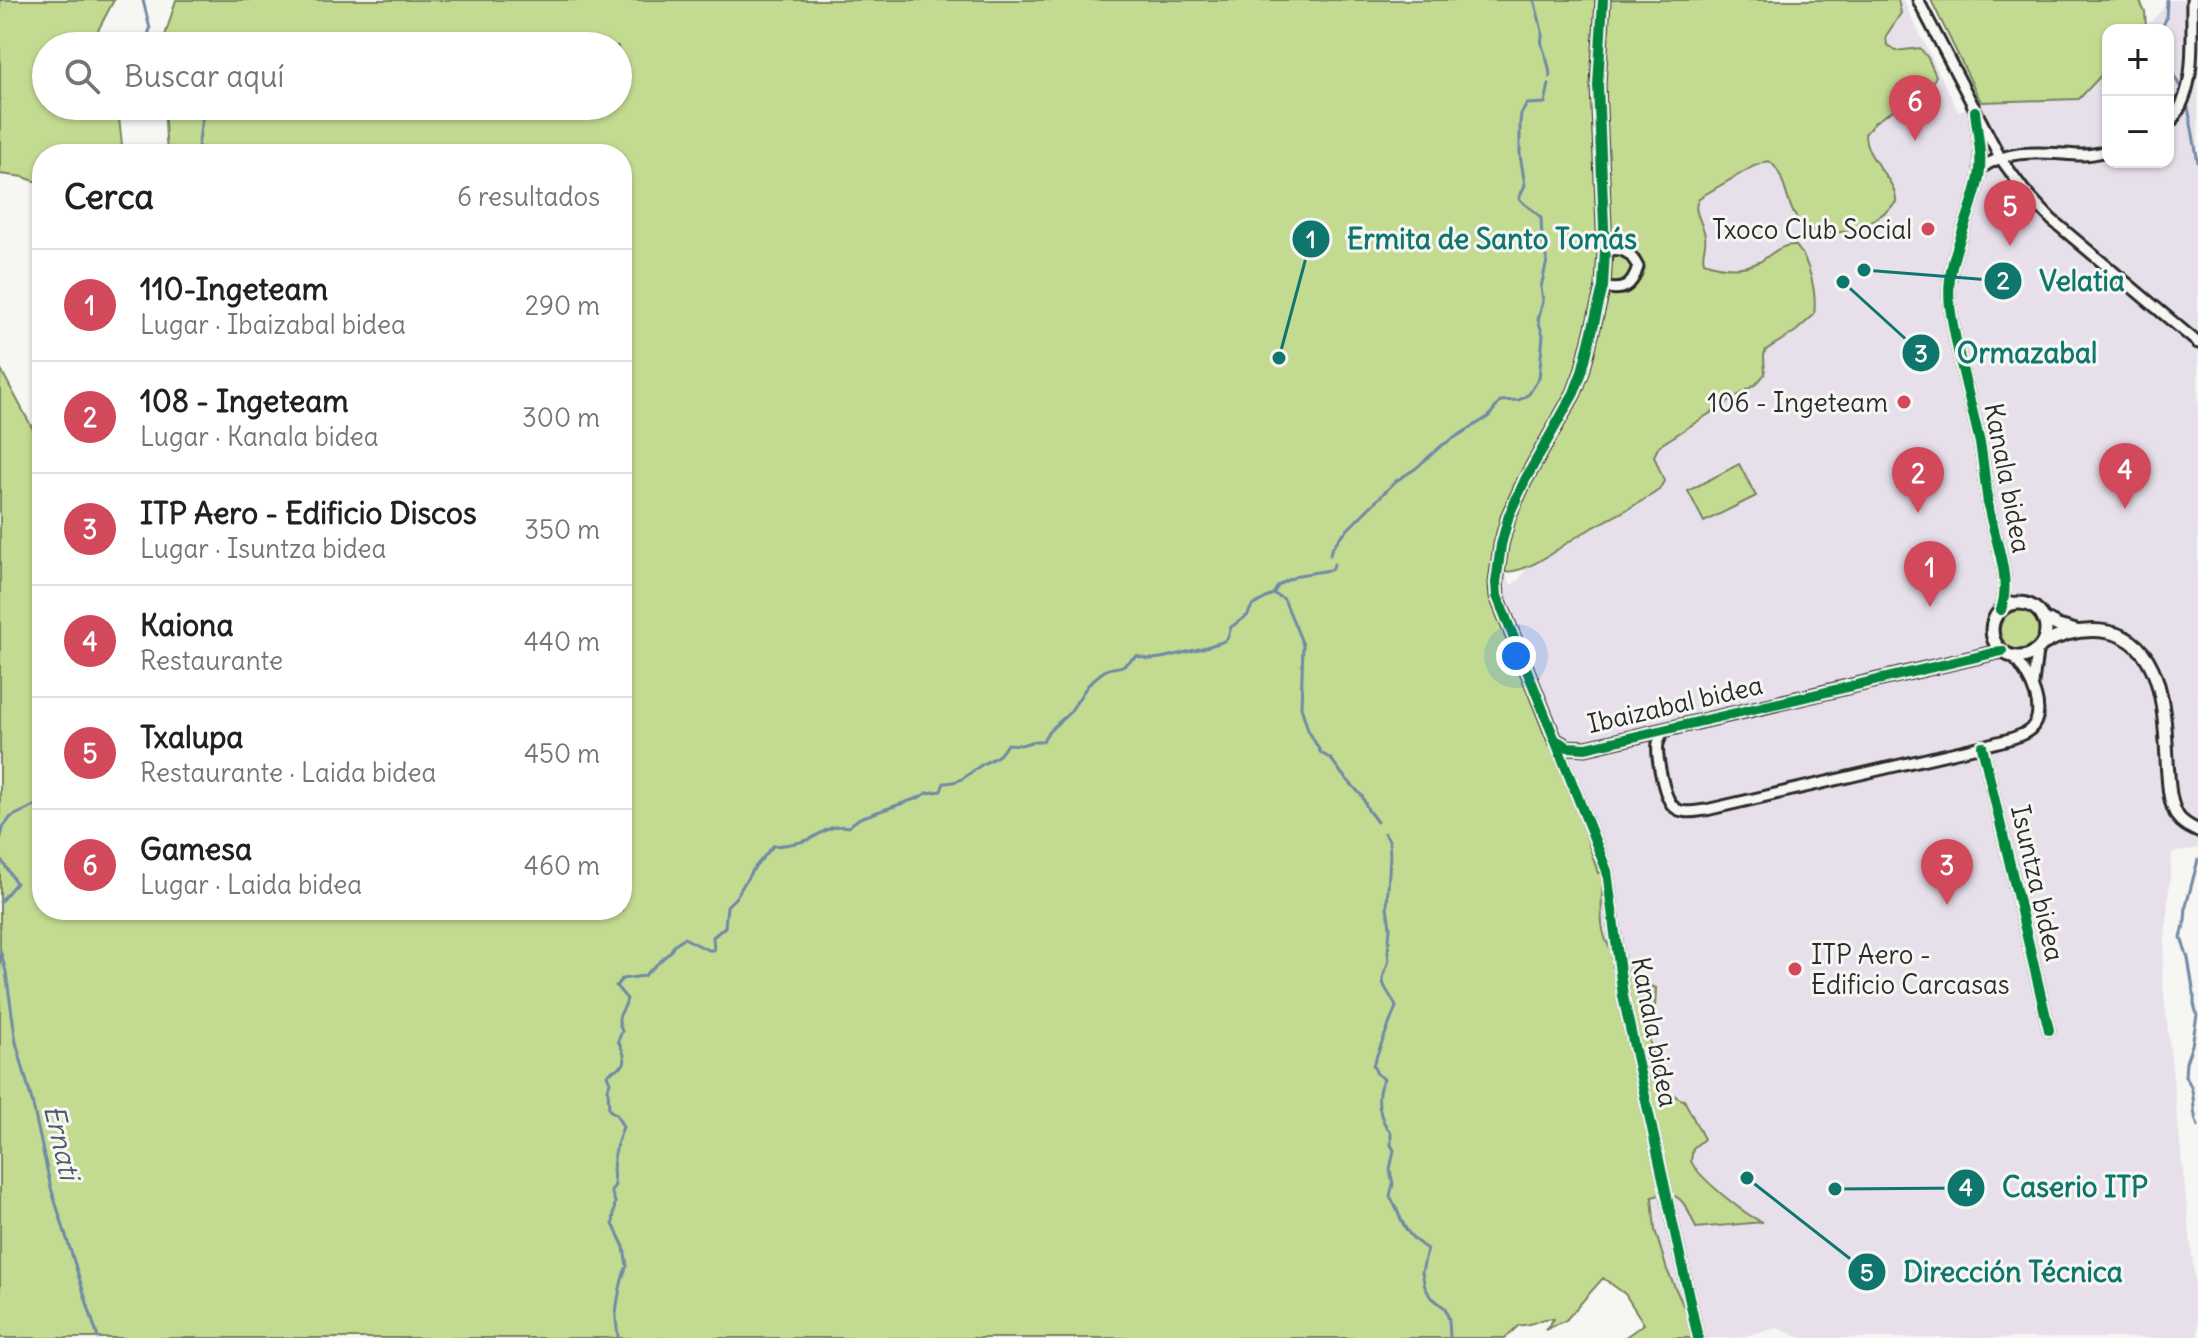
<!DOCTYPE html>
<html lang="es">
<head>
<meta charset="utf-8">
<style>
  body { margin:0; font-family:Delius,sans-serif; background:#f6f6f6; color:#202124 }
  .controls { position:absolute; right:24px; top:24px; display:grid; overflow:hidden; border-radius:16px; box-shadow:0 2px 6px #0004 }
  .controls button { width:72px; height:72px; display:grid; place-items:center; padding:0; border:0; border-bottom:2px solid #e0e0e0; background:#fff; color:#202124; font:40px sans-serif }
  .you { position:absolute; left:1516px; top:656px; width:28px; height:28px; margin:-20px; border:6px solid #fff; border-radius:50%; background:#1a73e8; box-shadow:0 0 0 12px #1a73e833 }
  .badge { display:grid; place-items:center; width:52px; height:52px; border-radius:50%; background:#d1495b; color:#fff; font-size:26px; font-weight:700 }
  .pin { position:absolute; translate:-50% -66px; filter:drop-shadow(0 2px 4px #0008) }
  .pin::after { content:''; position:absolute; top:42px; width:28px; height:24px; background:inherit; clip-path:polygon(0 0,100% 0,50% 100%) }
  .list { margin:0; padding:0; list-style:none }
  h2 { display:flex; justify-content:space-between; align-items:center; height:104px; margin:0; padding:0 32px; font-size:34px }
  h2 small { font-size:26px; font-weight:400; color:#757577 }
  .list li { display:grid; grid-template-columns:52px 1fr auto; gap:24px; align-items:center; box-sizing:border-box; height:112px; padding:0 32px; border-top:2px solid #e0e0e0 }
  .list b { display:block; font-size:30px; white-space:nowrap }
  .list p { margin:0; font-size:26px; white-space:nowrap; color:#757577 }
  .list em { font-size:26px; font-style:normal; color:#757577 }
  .icon { flex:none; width:44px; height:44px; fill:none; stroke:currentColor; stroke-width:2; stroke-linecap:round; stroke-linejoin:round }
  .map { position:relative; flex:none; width:2198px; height:1338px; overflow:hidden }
  .search { position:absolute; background:#fff; box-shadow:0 2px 6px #0004; left:32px; top:32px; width:600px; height:88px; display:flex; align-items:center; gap:20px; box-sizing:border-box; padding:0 28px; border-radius:44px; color:#757577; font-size:30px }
  .panel { position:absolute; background:#fff; box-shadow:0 2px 6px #0004; left:32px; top:144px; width:600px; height:776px; border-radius:32px }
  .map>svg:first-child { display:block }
  .built { fill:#e7e0eb }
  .green { fill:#c3db91; stroke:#77835e; stroke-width:2 }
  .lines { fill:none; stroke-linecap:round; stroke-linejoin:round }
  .stream { stroke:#6f8aa5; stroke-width:3 }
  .minor-casing { stroke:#2b2b2b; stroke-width:15 }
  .tertiary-casing { stroke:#2b2b2b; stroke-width:17 }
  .minor { stroke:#f6f6f2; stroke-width:9 }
  .tertiary { stroke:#f6f6f2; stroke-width:11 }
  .cycleway-casing { stroke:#f6f6f2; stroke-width:15 }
  .cycleway { stroke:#00873e; stroke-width:10 }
  .poi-dot { fill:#d1495b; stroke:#f6f6f2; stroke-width:3 }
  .labels { text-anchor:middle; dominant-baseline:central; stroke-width:6; stroke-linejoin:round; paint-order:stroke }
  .poi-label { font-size:26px; fill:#2b2b2b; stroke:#f6f6f2; text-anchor:end }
  .street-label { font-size:26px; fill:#2b2b2b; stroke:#f6f6f2 }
  .water-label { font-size:28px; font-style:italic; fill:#4d5a68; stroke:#f6f6f2 }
  .leader { fill:none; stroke:#0f766e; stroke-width:3 }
  .callout-dot { fill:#0f766e; stroke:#f6f6f2; stroke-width:3 }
  .mark-label { font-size:24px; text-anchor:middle; font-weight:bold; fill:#fff }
  .callout-label { font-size:28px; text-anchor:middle; font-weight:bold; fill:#0f766e; stroke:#f6f6f2; stroke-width:6; stroke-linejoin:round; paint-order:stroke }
</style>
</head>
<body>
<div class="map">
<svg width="2198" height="1338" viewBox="0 0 2198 1338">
  <rect width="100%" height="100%" fill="#f6f6f2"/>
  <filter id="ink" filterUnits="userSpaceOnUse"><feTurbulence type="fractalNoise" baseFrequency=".0125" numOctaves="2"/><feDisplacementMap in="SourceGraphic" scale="16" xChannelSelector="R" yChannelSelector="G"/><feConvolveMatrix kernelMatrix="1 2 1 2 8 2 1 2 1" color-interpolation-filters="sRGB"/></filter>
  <g filter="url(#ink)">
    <path class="built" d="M 1878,0 L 1903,0 L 1958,111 L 1981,102 L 2079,99 L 2108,68 L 2108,162 L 2168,162 L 2168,30 L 2143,30 L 2171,0 L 2198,0 L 2198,848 L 2172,853 L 2162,976 L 2198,1310 L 2198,1338 L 1801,1338 L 1777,1328 L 1737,1338 L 1698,1338 L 1667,1270 L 1655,1230 L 1652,1197 L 1668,1193 L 1681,1200 L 1688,1210 L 1756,1220 L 1702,1176 L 1694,1167 L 1691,1161 L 1692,1151 L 1703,1139 L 1679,1100 L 1671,1093 L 1656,1063 L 1649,1035 L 1649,1028 L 1653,1019 L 1652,988 L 1615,954 L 1607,943 L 1602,917 L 1603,885 L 1554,738 L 1500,611 L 1503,576 L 1505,572 L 1511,585 L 1519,580 L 1525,571 L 1520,565 L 1639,255 Z"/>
    <g class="green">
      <path d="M 0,0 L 114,0 L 95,36 L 96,46 L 46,46 L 46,106 L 113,106 L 119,118 L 123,154 L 42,154 L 42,184 L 24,177 L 0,174 Z"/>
      <path d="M 176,0 L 1898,0 L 1901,13 L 1886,36 L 1887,45 L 1896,51 L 1920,48 L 1928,58 L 1936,76 L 1931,85 L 1875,122 L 1865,134 C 1865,161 1898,180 1896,202 C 1875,226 1819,250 1796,217 C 1785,201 1785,172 1769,161 L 1754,166 L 1699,198 C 1691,210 1703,222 1705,236 C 1707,246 1701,252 1704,262 C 1722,269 1744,270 1761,261 C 1772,254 1781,244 1795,245 C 1810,260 1817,294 1814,315 L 1796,331 L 1766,350 L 1764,355 L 1765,374 L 1756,384 L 1659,446 L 1654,456 L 1664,481 L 1659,490 C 1635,507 1608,519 1583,533 C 1558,547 1534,571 1505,572 C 1499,584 1502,598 1500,611 L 1554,738 L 1598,873 L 1602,871 C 1604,896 1595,932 1613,952 C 1619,958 1627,962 1633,968 C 1641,976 1645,985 1656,988 C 1656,997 1655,1006 1654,1015 C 1653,1022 1649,1027 1649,1034 C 1650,1052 1664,1097 1684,1100 L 1704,1139 L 1693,1148 L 1691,1161 C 1697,1176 1747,1217 1763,1222 L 1696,1228 C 1686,1205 1680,1187 1652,1197 L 1655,1230 L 1667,1270 L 1698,1338 L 1624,1338 L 1644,1324 L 1625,1294 L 1603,1278 L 1566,1320 L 1545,1330 L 1554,1319 C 1542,1316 1531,1327 1519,1325 L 1505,1338 L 0,1338 L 0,368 L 42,446 L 42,706 L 38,714 L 42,714 L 42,910 L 622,910 L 622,154 L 167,154 L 164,106 L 618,106 L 618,46 L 162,46 Z"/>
      <path d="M 1931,0 L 2139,0 L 2145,12 L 2146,27 L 2143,30 L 2108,30 L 2108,68 L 2079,99 L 1981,102 Z"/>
      <path d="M 1739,464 L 1756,496 L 1704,522 L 1688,491 Z"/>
      <circle cx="2020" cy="630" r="20"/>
    </g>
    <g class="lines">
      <g class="stream">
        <path d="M 143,0 L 150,29 L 144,46"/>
        <path d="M 1534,0 C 1535,2 1542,30 1542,32 C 1543,41 1540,36 1542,45 C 1545,56 1550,65 1550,77"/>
        <path d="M 2161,30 L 2166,19 L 2167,0"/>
        <path d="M 2168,65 L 2182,90"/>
        <path d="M 2188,107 L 2198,162"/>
        <path d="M 197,154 L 204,106"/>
        <path d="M 1330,555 L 1331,550 L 1340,537 L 1396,481 L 1415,469 L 1441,446 L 1488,417 L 1501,401 L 1519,400 L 1529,394 L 1539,378 L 1543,335 L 1538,320 L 1543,301 L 1541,287 L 1547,261 L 1542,240 L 1541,218 C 1534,209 1525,207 1519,198 L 1525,185 L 1520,155 L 1520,123 L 1521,114 L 1527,104 L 1545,103 L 1549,84"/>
        <path d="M 1274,594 L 1284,599 L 1303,645 L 1301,707 L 1308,730 L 1321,753 L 1331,759 L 1342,774 L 1362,796 L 1368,810 L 1377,822"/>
        <path d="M 0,831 L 11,817 L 42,802"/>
        <path d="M 1384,833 L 1389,840 L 1390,855 L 1387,907 L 1390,927 L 1388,953 C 1391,966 1383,969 1383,981 C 1384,990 1393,998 1396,1007 L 1373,1065 L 1377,1074 L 1384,1079 C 1374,1094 1379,1120 1391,1133 L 1391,1145 L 1394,1150 L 1390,1170 L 1393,1184 L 1390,1196 C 1404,1221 1401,1232 1427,1249 L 1422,1272 L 1425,1287 L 1430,1296 L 1445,1308 L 1449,1320 L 1450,1338"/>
        <path d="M 0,840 L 3,829"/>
        <path d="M 0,858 L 16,883 L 0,902"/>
        <path d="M 2198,860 L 2186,906 L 2185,921 L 2181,937 L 2188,958 L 2194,995 L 2194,1004 L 2197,1015 L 2192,1045 L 2186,1062 L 2185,1077 C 2198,1091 2190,1110 2198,1126"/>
        <path d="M 0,950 L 6,972 L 16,1042 L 32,1101 L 51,1188 L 98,1338"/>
        <path d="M 618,1338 C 618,1331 616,1325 616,1318 C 616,1306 622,1274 627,1266 L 624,1247 L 613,1224 L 615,1202 L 611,1191 L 615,1185 C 610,1165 616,1146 623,1127 L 616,1114 L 609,1110 L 608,1089 L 610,1082 L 607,1075 C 611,1070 620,1068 623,1065 C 628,1060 621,1046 618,1041 L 622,1031 C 614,1014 624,1014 627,999 L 616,986 L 622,979 L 644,976 L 670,952 L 675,944 L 684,938 L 708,950 L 714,950 L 713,937 L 725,927 L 727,906 L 736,897 L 751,872 L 773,846 C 781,846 806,842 812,838 C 825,831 833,824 849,827 L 853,823 L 860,818 L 918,798 L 927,793 L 941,791 L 944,783 C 966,782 967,773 983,764 C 997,756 998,759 1007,744 L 1021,745 L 1035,741 L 1043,741 C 1047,730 1060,722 1068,714 C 1074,708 1082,692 1089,684 C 1094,679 1102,671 1109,669 C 1113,667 1118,668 1122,666 C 1127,664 1132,658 1137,656 C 1141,657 1145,659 1150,659 C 1158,660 1223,644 1227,639 C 1227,639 1231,628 1231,627 L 1247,616 L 1252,606 L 1273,594 L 1278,586 L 1284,582 L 1299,575 L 1330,570 L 1333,568 L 1334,564"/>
      </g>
      <defs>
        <g id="minor">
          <path d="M 1918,0 L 2001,159 L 2023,189 L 2052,220 L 2198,343"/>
          <path d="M 1975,111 C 1977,132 1983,156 1979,177 C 1971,221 1944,260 1950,306 C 1956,352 1970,398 1980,443 C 1984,465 1985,487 1989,509 C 1995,542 2012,576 2001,610"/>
          <path d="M 2168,125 C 2198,92 2191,43 2192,0"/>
          <path d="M 1980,169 C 2010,146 2048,154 2082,155 C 2091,155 2099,153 2108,151"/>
          <path d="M 1603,287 C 1623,292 1632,287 1638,267 C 1630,251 1623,248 1605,250"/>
          <path d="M 2033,684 L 2037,651"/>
          <path d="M 1662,731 C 1662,732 1659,742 1658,743 C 1656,756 1664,799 1674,807 C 1683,815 1696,811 1706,810 L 1982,746 C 1996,742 2012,740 2025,733 C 2053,718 2029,673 2013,657"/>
          <path d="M 1555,740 L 1607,871 L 1623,996 L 1698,1338"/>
          <path d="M 1982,746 L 2049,1030"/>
        </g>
        <g id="tertiary">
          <path d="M 1603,0 L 1598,85 L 1605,250 L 1603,287 L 1582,372 L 1574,393 L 1525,480 L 1509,515 L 1501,545 L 1496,583 L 1497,596 L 1555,740 L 1568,747 L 1586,748 L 2002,651"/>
          <circle cx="2019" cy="630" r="27"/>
          <path d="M 2043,618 L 2058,626 L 2076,631"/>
          <path d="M 2043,644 C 2063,633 2085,628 2108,632 C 2169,643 2164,728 2168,775 C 2169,789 2170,804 2178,817 C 2183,824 2190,827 2198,831"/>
        </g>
      </defs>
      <use href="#minor" class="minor-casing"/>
      <use href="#tertiary" class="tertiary-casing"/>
      <use href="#minor" class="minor"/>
      <use href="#tertiary" class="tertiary"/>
      <defs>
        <g id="cycleway">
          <path d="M 1603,0 L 1598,85 L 1605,250 L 1603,287 L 1582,372 L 1574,393 L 1525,480 L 1509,515 L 1501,545 L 1496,583 L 1497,596 L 1555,740 L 1568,747 L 1586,748 L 2002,651"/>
          <path d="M 1975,111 C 1977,132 1983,156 1979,177 C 1971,221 1944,260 1950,306 C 1956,352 1970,398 1980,443 C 1984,465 1985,487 1989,509 C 1995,542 2012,576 2001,610"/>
          <path d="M 1555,740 L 1607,871 L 1623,996 L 1698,1338"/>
          <path d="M 1982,746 L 2049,1030"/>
        </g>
      </defs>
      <use href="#cycleway" class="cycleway-casing"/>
      <use href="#cycleway" class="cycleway"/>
    </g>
  </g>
  <g class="poi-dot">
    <circle cx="1928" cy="229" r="8"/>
    <circle cx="1904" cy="402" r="8"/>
    <circle cx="1795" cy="969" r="8"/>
  </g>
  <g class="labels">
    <g class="poi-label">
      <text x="1912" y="229">Txoco Club Social</text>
      <text x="1888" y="402">106 - Ingeteam</text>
      <text x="1811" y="954" text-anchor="start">ITP Aero -<tspan x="1811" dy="30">Edificio Carcasas</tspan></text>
    </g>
    <g class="street-label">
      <text transform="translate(2008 478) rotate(79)">Kanala bidea</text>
      <text transform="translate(1675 704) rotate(-13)">Ibaizabal bidea</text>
      <text transform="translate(2038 883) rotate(77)">Isuntza bidea</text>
      <text transform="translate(1655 1032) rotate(79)">Kanala bidea</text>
    </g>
    <g class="water-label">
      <text transform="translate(62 1142) rotate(77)">Ernati</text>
    </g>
  </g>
  <path class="leader" d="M1279 358L1311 239M1864 270L2003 281M1843 282L1921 353M1835 1189L1966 1188M1747 1178L1867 1272"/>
  <g class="callout-dot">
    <circle cx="1279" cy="358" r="8"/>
    <circle cx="1864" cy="270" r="8"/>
    <circle cx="1843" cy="282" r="8"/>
    <circle cx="1835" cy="1189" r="8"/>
    <circle cx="1747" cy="1178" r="8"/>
    <circle cx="1311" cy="239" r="20"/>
    <circle cx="2003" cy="281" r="20"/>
    <circle cx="1921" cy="353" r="20"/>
    <circle cx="1966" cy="1188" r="20"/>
    <circle cx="1867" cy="1272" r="20"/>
  </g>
  <g class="mark-label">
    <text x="1311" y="248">1</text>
    <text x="2003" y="289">2</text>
    <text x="1921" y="362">3</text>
    <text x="1966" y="1196">4</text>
    <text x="1867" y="1281">5</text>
  </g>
  <g class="callout-label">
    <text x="1492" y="249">Ermita de Santo Tomás</text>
    <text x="2082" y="291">Velatia</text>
    <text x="2027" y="363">Ormazabal</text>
    <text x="2075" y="1197">Caserio ITP</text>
    <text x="2013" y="1282">Dirección Técnica</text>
  </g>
</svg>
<div class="controls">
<button>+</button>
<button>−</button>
</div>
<div class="you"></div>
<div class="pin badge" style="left:1930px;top:607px">1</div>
<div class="pin badge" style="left:1918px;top:513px">2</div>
<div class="pin badge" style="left:1947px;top:905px">3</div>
<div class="pin badge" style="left:2125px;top:509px">4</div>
<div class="pin badge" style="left:2010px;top:246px">5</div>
<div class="pin badge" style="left:1915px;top:141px">6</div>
<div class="search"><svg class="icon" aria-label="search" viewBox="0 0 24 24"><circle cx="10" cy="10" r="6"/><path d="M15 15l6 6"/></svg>Buscar aquí</div>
<section class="panel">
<h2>Cerca<small>6 resultados</small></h2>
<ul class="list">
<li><span class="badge">1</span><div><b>110-Ingeteam</b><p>Lugar · Ibaizabal bidea</p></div><em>290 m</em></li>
<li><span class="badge">2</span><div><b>108 - Ingeteam</b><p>Lugar · Kanala bidea</p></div><em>300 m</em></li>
<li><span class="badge">3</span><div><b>ITP Aero - Edificio Discos</b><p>Lugar · Isuntza bidea</p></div><em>350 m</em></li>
<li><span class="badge">4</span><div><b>Kaiona</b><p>Restaurante</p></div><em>440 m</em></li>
<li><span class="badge">5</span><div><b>Txalupa</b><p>Restaurante · Laida bidea</p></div><em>450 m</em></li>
<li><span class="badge">6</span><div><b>Gamesa</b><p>Lugar · Laida bidea</p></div><em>460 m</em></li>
</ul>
</section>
</div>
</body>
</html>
